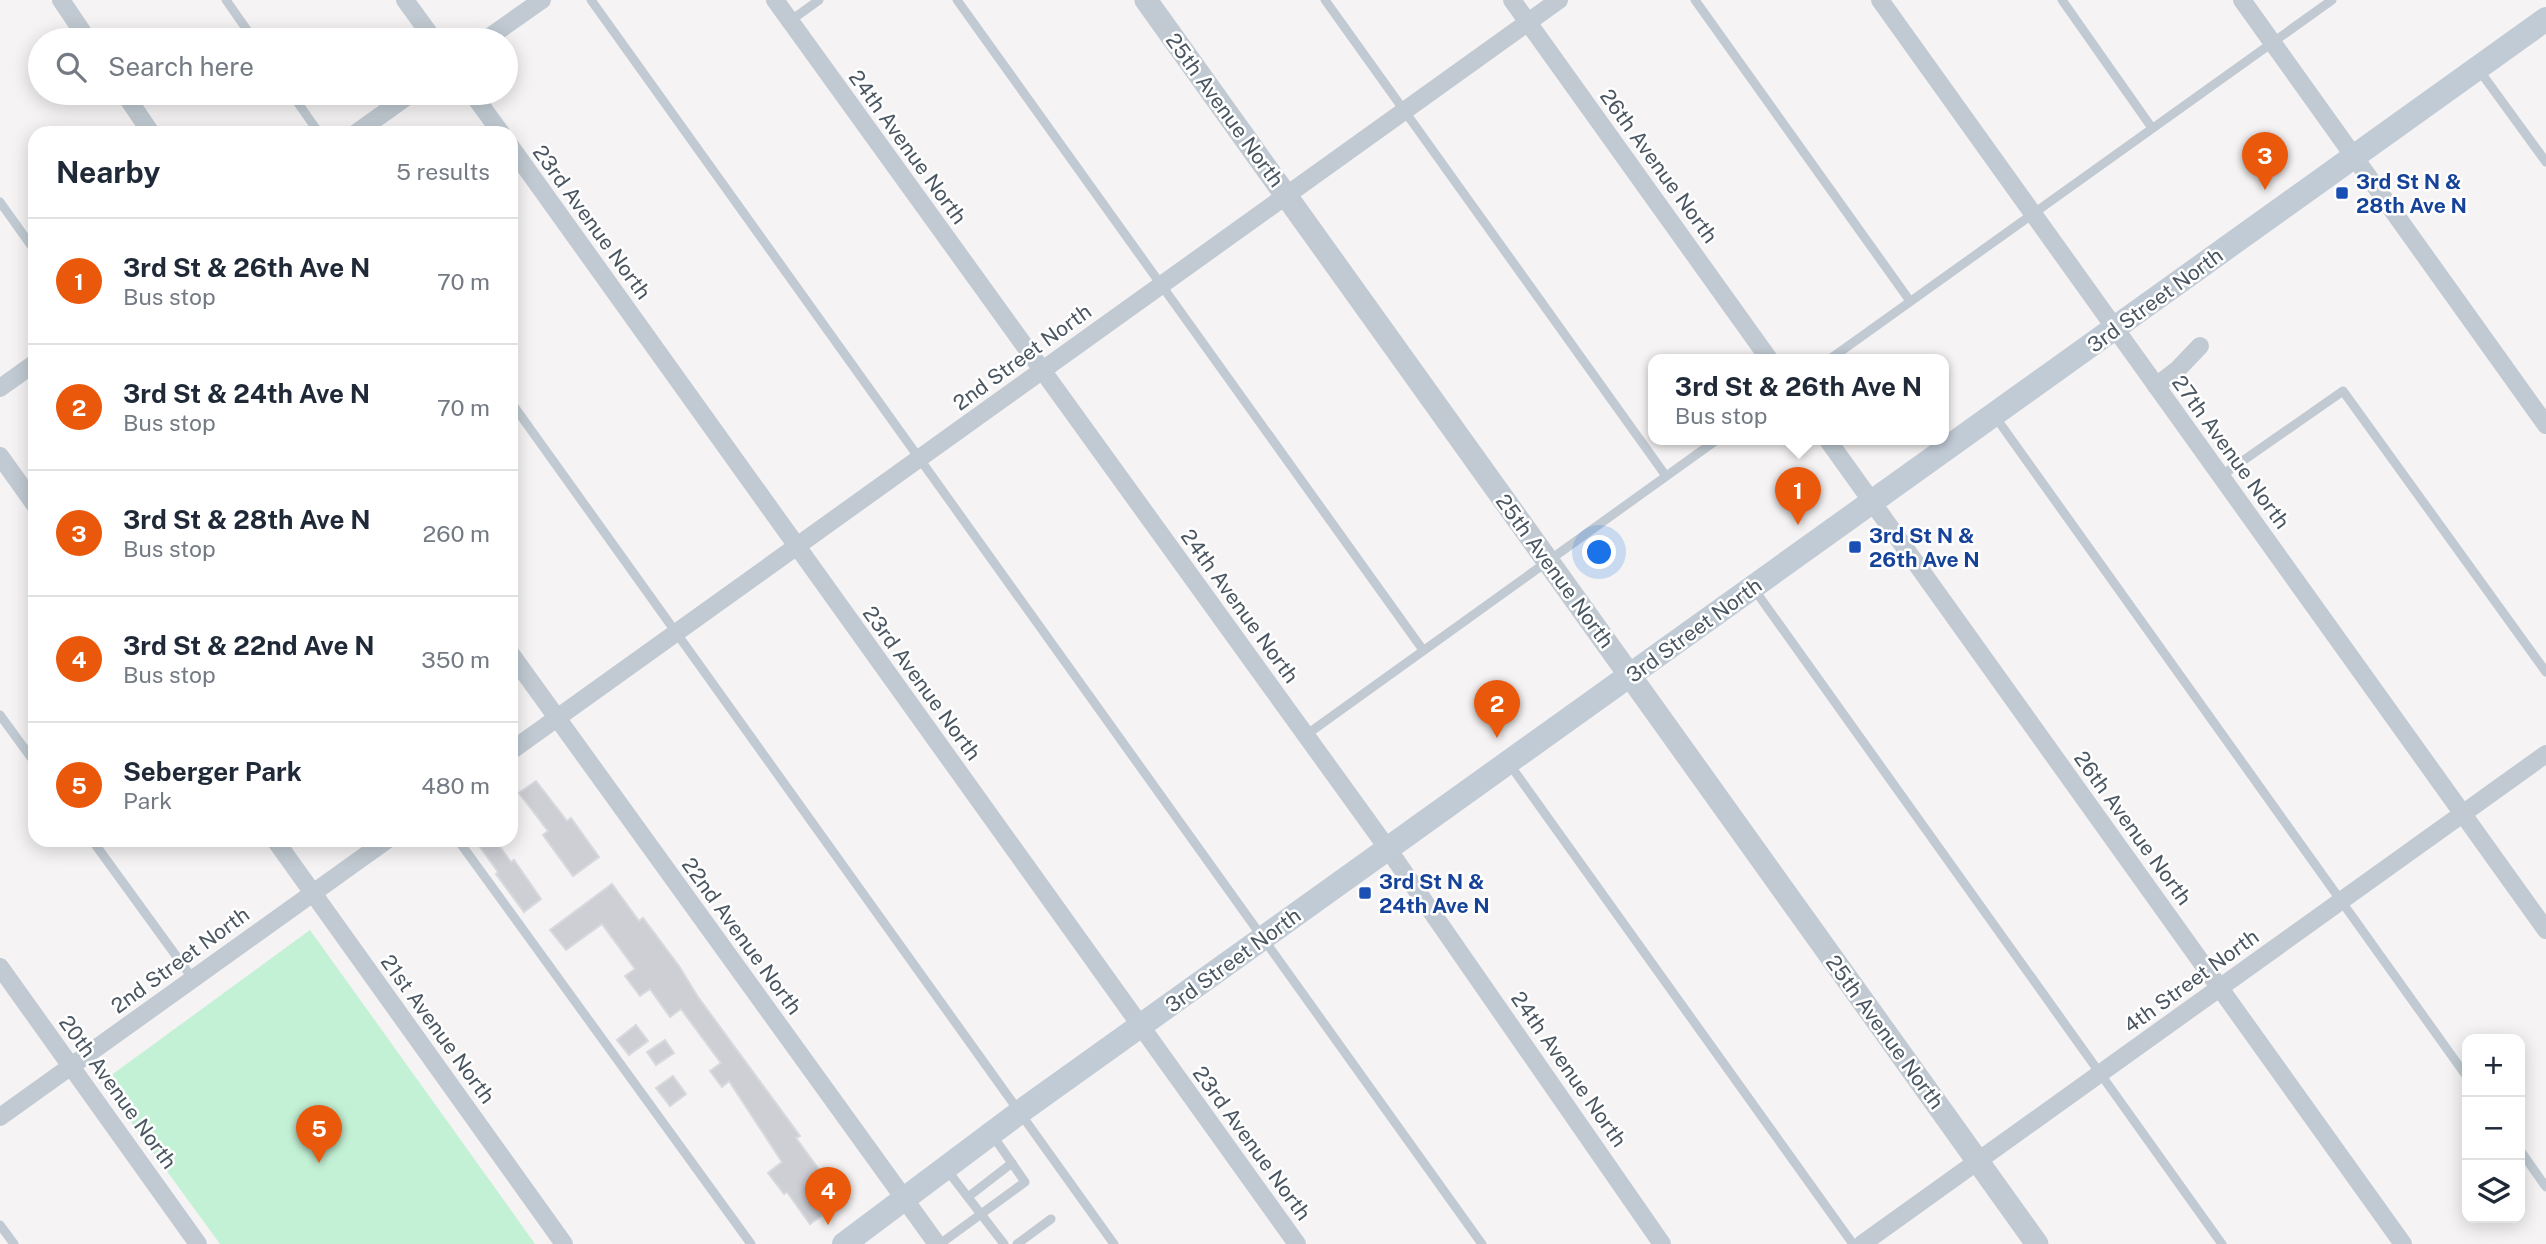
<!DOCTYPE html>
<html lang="en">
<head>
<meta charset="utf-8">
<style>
  body { margin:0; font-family:"Public Sans",sans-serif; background:#f2f2f3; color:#1f2937 }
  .controls { position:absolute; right:21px; bottom:21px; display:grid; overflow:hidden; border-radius:14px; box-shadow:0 4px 18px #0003 }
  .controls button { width:63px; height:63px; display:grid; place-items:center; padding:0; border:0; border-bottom:2px solid #e0e1e3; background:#fff; color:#1f2937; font:35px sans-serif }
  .you { position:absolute; left:1600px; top:553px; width:24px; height:24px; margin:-18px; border:5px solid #fff; border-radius:50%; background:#1a73e8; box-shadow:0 0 0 10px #1a73e833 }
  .badge { display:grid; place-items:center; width:46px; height:46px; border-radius:50%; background:#ea580c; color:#fff; font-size:23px; font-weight:700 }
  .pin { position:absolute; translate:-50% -58px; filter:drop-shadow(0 2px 4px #0008) }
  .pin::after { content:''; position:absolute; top:37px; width:24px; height:21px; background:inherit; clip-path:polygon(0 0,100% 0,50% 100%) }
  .popup { position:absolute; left:1648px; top:354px; width:301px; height:91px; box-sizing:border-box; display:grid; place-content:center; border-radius:14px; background:#fff; filter:drop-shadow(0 2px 5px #0005); font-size:23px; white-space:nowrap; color:#747a83 }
  .popup b { font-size:26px; color:#1f2937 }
  .popup::after { content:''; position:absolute; left:50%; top:100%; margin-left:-14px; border:14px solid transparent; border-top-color:#fff }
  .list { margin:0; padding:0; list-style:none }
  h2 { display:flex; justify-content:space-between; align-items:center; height:91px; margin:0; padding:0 28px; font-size:30px }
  h2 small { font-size:23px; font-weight:400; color:#747a83 }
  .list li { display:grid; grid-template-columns:46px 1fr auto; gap:21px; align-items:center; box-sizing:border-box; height:126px; padding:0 28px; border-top:2px solid #e0e1e3 }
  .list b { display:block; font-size:26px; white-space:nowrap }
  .list p { margin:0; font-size:23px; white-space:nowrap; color:#747a83 }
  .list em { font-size:23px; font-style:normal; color:#747a83 }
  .icon { flex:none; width:38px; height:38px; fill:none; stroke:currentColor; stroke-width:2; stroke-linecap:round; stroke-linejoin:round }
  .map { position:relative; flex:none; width:2546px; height:1244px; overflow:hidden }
  .search { position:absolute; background:#fff; box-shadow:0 4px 18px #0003; left:28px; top:28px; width:490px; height:77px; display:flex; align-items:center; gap:18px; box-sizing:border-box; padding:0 24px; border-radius:38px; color:#747a83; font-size:26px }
  .panel { position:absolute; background:#fff; box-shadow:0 4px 18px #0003; left:28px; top:126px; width:490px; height:721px; border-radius:21px }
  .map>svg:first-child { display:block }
  .green { fill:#c3f1d5 }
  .building { fill:#cdcfd5; stroke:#d7d9de; stroke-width:2 }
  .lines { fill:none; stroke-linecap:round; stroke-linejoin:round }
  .service { stroke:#c1cad2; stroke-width:9 }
  .minor { stroke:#c1cad2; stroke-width:18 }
  .tertiary { stroke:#c1cad2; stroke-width:23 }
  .secondary { stroke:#c1cbd6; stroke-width:24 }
  .transit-dot { fill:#1a4fb4; stroke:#fff; stroke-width:2.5 }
  .labels { text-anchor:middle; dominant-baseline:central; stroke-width:5; stroke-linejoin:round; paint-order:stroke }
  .street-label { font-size:21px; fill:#4a5661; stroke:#fff }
  .transit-label { font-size:21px; font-weight:bold; fill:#164399; stroke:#fff; text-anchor:start }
</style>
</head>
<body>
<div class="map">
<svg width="2546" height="1244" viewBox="0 0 2546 1244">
  <rect width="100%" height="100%" fill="#f5f3f3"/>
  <path class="green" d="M 310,930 L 508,1206 L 535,1244 L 220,1244 L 102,1082 Z"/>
  <g class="building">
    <path d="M 536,781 L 567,821 L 571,818 L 599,857 L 573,876 L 543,835 L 548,831 L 519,793 Z"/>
    <path d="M 475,840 L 495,840 L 511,862 L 514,860 L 541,899 L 524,912 L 496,874 L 498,872 Z"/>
    <path d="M 612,884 L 639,921 L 643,918 L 679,966 L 698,997 L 800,1136 L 796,1138 L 842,1201 L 810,1224 L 787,1192 L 784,1194 L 768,1173 L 782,1162 L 729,1081 L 722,1087 L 710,1071 L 721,1063 L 681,1009 L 670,1017 L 650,989 L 640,996 L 625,976 L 635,969 L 602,924 L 566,950 L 550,930 Z"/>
    <path d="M 636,1025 L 648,1041 L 629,1055 L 617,1040 Z"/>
    <path d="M 665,1040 L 674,1053 L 656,1065 L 647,1052 Z"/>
    <path d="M 673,1076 L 686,1094 L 670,1106 L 656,1088 Z"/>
  </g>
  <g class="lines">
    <g class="service">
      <path d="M 226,0 L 254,40"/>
      <path d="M 591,0 L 1482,1244"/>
      <path d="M 957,0 L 1423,650"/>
      <path d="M 1325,0 L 1666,476"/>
      <path d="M 1695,0 L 1910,301"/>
      <path d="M 2062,0 L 2152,128"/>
      <path d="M 790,21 L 819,0"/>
      <path d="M 2479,70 L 2546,162"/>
      <path d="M 291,93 L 319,133"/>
      <path d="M 0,202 L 35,251"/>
      <path d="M 1830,359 L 2332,0"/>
      <path d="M 511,402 L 1114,1244"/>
      <path d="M 1994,415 L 2467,1077"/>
      <path d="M 2221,476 L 2343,391 L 2546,672"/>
      <path d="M 1754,589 L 2222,1244"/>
      <path d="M 0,715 L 35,763"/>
      <path d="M 1306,735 L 1718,439"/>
      <path d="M 1510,765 L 1853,1244"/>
      <path d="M 92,840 L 193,979"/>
      <path d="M 458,840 L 751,1244"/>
      <path d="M 2520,1150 L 2546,1187"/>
      <path d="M 947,1170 L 1004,1244"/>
      <path d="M 968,1197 L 1012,1163"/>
      <path d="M 0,1225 L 14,1244"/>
      <path d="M 940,1244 L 1025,1182 L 993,1136"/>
      <path d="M 1017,1244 L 1051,1219"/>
    </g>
    <g class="minor">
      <path d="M 61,0 L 88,40"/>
      <path d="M 405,0 L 434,40"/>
      <path d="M 775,0 L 1388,849 L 1662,1244"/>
      <path d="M 1512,0 L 1769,359"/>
      <path d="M 1880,0 L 2546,930"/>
      <path d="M 2242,0 L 2546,425"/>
      <path d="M 485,40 L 542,0"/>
      <path d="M 124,93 L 151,133"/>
      <path d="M 472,93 L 501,133"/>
      <path d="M 356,133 L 412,93"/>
      <path d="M 511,147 L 1297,1244"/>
      <path d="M 2156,386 L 2178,369 L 2200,346"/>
      <path d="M 0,388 L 35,363"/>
      <path d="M 1827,439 L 2403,1244"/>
      <path d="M 0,456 L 35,505"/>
      <path d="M 511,654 L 937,1244"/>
      <path d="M 511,751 L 1559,0"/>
      <path d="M 275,840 L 564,1244"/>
      <path d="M 0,967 L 198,1244"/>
      <path d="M 0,1117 L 387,840"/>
      <path d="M 1862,1244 L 2546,754"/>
    </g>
    <path class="tertiary" d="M 1146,0 L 2037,1244"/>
    <path class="secondary" d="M 844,1244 L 1020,1112 L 2546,19"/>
  </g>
  <g class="transit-dot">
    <rect x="2335" y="186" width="14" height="14" rx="3.5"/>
    <rect x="1848" y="540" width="14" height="14" rx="3.5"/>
    <rect x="1358" y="886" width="14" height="14" rx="3.5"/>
  </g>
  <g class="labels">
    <g class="street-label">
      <text transform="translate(1225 110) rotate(54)">25th Avenue North</text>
      <text transform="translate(908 147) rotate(54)">24th Avenue North</text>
      <text transform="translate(1659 166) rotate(54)">26th Avenue North</text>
      <text transform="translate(592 222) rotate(54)">23rd Avenue North</text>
      <text transform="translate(2155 300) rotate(-36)">3rd Street North</text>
      <text transform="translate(1022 357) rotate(-36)">2nd Street North</text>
      <text transform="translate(2231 452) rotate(54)">27th Avenue North</text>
      <text transform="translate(1555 571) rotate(54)">25th Avenue North</text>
      <text transform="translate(1240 606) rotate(54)">24th Avenue North</text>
      <text transform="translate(1694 630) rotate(-36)">3rd Street North</text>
      <text transform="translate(922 683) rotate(54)">23rd Avenue North</text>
      <text transform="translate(2133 828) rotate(54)">26th Avenue North</text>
      <text transform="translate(742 936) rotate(54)">22nd Avenue North</text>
      <text transform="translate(180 960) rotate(-36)">2nd Street North</text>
      <text transform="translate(1233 960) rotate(-36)">3rd Street North</text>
      <text transform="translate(2191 981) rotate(-36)">4th Street North</text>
      <text transform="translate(438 1029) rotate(54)">21st Avenue North</text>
      <text transform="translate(1885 1032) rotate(54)">25th Avenue North</text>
      <text transform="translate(1569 1069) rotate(55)">24th Avenue North</text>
      <text transform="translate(118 1092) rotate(54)">20th Avenue North</text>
      <text transform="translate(1252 1143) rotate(54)">23rd Avenue North</text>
    </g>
    <g class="transit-label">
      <text x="2356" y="181">3rd St N &amp;<tspan x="2356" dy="24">28th Ave N</tspan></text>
      <text x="1869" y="535">3rd St N &amp;<tspan x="1869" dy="24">26th Ave N</tspan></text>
      <text x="1379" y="881">3rd St N &amp;<tspan x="1379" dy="24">24th Ave N</tspan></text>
    </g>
  </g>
</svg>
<div class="controls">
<button>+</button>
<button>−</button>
<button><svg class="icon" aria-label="layers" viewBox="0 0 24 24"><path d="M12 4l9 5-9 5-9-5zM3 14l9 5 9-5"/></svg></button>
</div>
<div class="you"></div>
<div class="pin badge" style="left:1798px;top:525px">1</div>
<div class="popup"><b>3rd St &amp; 26th Ave N</b>Bus stop</div>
<div class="pin badge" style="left:1497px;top:738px">2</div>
<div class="pin badge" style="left:2265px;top:190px">3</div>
<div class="pin badge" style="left:828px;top:1225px">4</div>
<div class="pin badge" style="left:319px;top:1163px">5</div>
<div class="search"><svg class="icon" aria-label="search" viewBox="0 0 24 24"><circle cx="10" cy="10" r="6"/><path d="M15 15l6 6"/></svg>Search here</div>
<section class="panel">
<h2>Nearby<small>5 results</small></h2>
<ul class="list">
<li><span class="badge">1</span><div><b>3rd St &amp; 26th Ave N</b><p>Bus stop</p></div><em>70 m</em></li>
<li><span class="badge">2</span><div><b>3rd St &amp; 24th Ave N</b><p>Bus stop</p></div><em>70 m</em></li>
<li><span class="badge">3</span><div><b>3rd St &amp; 28th Ave N</b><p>Bus stop</p></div><em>260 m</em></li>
<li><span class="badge">4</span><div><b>3rd St &amp; 22nd Ave N</b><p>Bus stop</p></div><em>350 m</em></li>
<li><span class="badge">5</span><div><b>Seberger Park</b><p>Park</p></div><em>480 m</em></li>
</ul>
</section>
</div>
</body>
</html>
